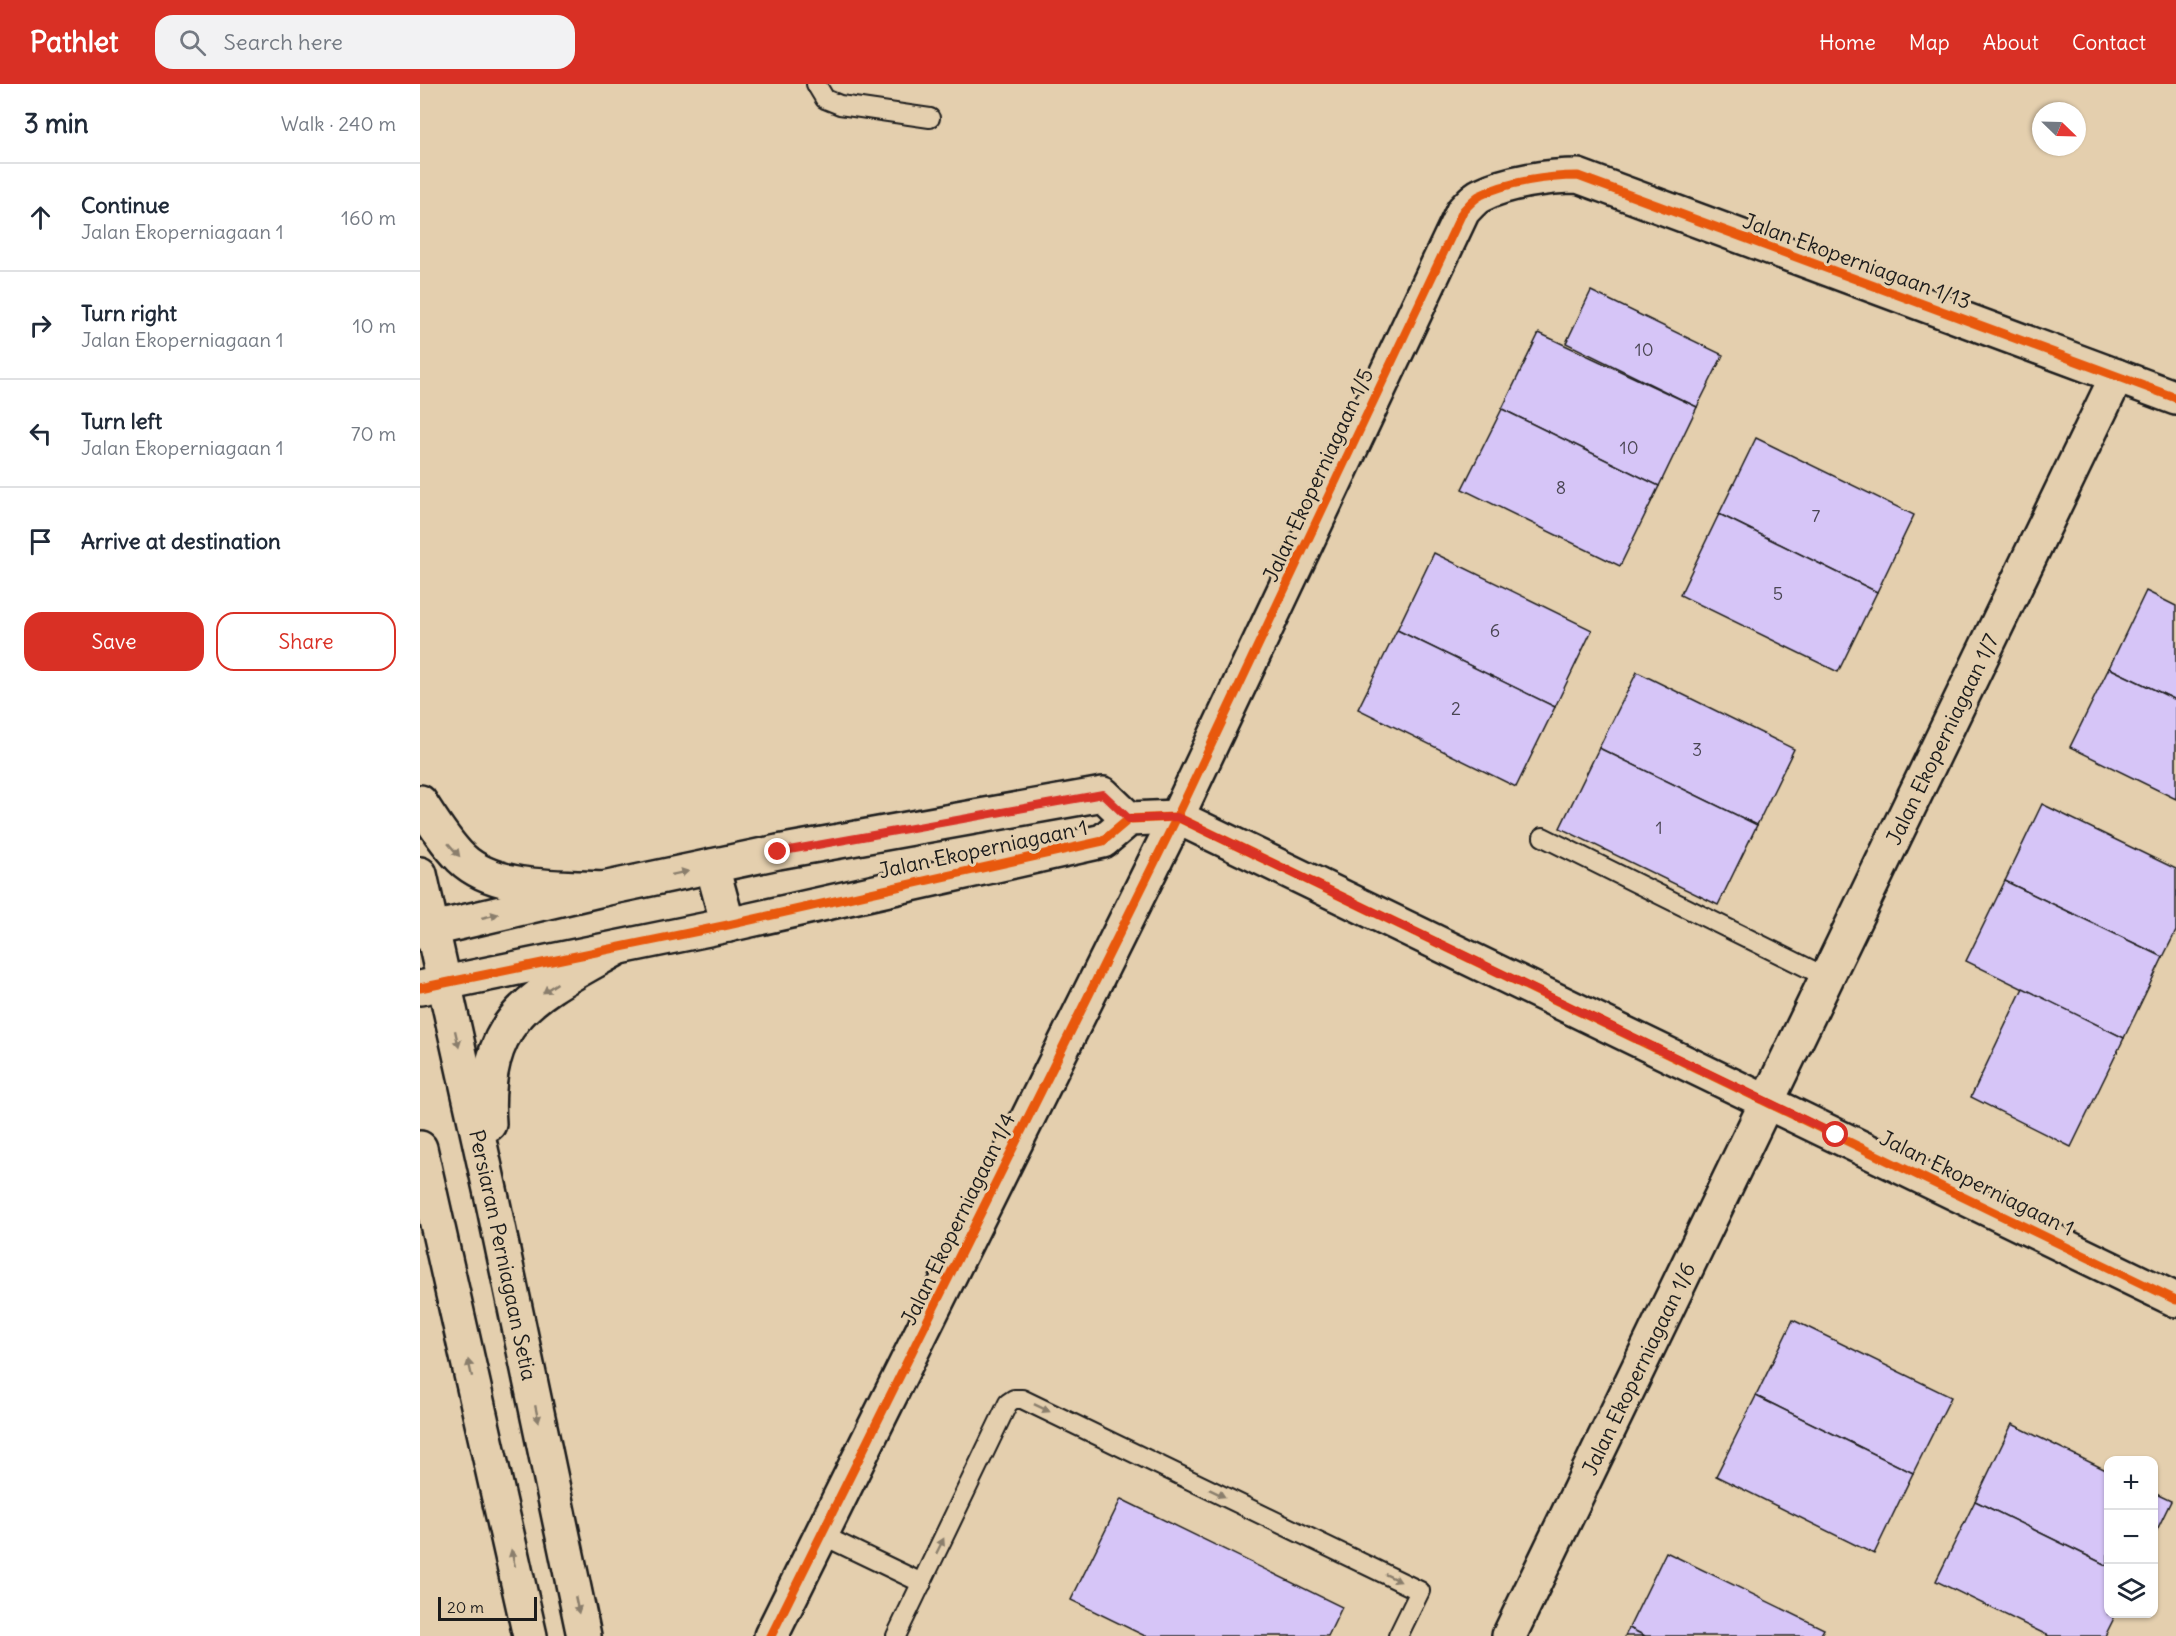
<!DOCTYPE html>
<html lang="en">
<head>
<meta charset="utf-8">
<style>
  body { margin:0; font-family:Delius,sans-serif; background:#f2f2f3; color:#1f2937 }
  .controls { position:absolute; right:18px; bottom:18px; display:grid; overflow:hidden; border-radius:12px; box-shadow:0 2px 4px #0004 }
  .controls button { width:54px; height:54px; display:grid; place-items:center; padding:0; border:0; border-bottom:2px solid #e0e1e3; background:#fff; color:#1f2937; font:30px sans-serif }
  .compass { position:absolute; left:1612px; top:18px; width:54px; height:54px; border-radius:50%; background:#fff; box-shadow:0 2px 4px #0004; rotate:113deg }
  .scale { position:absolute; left:18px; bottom:15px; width:99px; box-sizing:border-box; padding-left:6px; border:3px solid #1c1c1c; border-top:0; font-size:16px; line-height:21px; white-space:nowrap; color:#1c1c1c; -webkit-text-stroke:4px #e4cfae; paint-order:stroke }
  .stop { position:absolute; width:18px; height:18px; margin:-14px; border:4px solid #d93025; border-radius:50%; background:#fff }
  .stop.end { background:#d93025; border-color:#fff; box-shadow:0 2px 6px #0008 }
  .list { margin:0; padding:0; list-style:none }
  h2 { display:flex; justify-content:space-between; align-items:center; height:78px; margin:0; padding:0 24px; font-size:26px }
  h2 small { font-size:20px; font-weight:400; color:#747a83 }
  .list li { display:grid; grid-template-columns:39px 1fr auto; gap:18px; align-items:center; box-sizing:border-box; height:108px; padding:0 24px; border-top:2px solid #e0e1e3 }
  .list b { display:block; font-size:22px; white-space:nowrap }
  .list p { margin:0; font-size:20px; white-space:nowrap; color:#747a83 }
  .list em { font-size:20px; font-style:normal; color:#747a83 }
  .actions { display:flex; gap:12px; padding:18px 24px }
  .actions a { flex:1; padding:14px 0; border:2px solid #d93025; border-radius:18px; text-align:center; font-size:21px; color:#d93025 }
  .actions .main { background:#d93025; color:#fff }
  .icon { flex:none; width:33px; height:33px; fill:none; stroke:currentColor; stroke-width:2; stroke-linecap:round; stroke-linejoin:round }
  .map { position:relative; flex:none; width:1756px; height:1552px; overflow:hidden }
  header { display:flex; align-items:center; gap:36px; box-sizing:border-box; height:84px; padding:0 30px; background:#d93025; color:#fff }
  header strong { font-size:28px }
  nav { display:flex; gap:33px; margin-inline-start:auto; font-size:21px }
  .search { width:420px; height:54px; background:#f2f2f3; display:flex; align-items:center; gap:15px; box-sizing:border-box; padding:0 21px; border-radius:18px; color:#747a83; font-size:22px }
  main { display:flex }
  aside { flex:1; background:#fff }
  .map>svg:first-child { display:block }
  .building { fill:#d6c5f7; stroke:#1c1c1c; stroke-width:1.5 }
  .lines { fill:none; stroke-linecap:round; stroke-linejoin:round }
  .service-casing { stroke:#1c1c1c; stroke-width:22 }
  .minor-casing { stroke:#1c1c1c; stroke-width:38 }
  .primary-casing { stroke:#1c1c1c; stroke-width:38 }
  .service { stroke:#e4cfae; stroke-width:18 }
  .minor { stroke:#e4cfae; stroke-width:33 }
  .primary { stroke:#e4cfae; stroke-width:33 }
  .cycleway-casing { stroke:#e4cfae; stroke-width:13 }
  .cycleway { stroke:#e8590c; stroke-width:9 }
  .oneway { fill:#8a7e6c }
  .route { stroke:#d93025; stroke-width:8 }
  .labels { text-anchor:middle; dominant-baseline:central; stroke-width:6; stroke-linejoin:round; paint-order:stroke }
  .number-label { font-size:18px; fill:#4a4653 }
  .street-label { font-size:21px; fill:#1c1c1c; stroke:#e4cfae }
</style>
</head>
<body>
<header>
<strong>Pathlet</strong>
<div class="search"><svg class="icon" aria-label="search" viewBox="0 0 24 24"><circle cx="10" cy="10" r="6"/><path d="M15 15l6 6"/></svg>Search here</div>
<nav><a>Home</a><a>Map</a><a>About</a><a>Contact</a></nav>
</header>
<main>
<aside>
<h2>3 min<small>Walk · 240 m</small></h2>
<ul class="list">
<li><svg class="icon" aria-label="ahead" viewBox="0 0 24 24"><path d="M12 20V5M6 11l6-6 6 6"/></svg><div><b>Continue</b><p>Jalan Ekoperniagaan 1</p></div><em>160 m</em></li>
<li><svg class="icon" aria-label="right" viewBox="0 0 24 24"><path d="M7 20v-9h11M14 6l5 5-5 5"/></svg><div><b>Turn right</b><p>Jalan Ekoperniagaan 1</p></div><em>10 m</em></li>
<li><svg class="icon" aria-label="left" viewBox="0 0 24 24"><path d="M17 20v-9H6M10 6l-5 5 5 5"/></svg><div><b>Turn left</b><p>Jalan Ekoperniagaan 1</p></div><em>70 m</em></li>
<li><svg class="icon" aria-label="arrive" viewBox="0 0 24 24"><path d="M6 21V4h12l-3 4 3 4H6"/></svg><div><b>Arrive at destination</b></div></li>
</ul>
<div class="actions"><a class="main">Save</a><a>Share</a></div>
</aside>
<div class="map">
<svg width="1756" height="1552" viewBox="0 0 1756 1552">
  <rect width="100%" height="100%" fill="#e4cfae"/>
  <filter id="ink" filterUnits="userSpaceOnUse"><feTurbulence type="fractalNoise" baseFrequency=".0167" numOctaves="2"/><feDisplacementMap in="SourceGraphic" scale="12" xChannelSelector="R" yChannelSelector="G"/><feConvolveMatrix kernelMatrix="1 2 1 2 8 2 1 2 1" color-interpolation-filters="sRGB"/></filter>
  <g filter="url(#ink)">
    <g class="building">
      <path d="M 1171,207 L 1303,271 L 1277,323 L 1146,259 Z"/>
      <path d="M 1119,249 L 1277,323 L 1239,402 L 1082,325 Z"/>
      <path d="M 1082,325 L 1239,402 L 1200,482 L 1042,405 Z"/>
      <path d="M 1336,354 L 1494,431 L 1457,508 L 1299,430 Z"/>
      <path d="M 1299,430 L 1457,508 L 1418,588 L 1260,511 Z"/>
      <path d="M 1014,469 L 1172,546 L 1135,623 L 977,546 Z"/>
      <path d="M 1726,507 L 1756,522 L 1756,616 L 1689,584 Z"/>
      <path d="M 977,546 L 1135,623 L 1096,703 L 938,625 Z"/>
      <path d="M 1689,584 L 1756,616 L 1756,715 L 1650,663 Z"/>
      <path d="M 1217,588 L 1374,665 L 1337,741 L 1179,664 Z"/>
      <path d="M 1179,664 L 1337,741 L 1298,821 L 1140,744 Z"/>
      <path d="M 1622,720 L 1756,785 L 1756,847 L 1743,873 L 1585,797 Z"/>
      <path d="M 1585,797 L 1743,873 L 1704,954 L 1546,877 Z"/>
      <path d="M 1603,904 L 1704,954 L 1651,1063 L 1551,1013 Z"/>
      <path d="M 1373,1236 L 1531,1313 L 1493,1389 L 1336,1312 Z"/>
      <path d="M 1336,1312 L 1493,1389 L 1454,1470 L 1296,1392 Z"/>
      <path d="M 1592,1340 L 1688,1387 L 1688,1482 L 1555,1417 Z"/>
      <path d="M 1734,1409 L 1751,1417 L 1734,1452 Z"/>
      <path d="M 701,1415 L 922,1523 L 908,1552 L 725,1552 L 651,1516 Z"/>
      <path d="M 1555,1417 L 1688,1482 L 1688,1530 L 1696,1530 L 1685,1552 L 1629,1552 L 1516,1497 Z"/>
      <path d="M 1246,1468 L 1404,1545 L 1400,1552 L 1225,1552 L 1209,1544 Z"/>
      <path d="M 1209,1544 L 1225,1552 L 1205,1552 Z"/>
    </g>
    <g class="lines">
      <defs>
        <g id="service">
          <path d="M 396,0 L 405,15 L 420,21 L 510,34"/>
          <path d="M 1123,753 L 1408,894"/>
          <path d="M 402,1451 L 502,1499"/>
          <path d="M 476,1552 L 588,1319 L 594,1315 L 602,1315 L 1000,1507 L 978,1552"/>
        </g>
        <g id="minor">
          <path d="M 292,782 L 308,841"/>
          <path d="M 0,848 L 183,805 L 358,768 L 683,710 L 709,735"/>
          <path d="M 0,904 L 308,841 L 683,757 L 709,735 L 757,733 L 1756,1216"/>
          <path d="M 351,1552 L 757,733 L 1043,127 C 1048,122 1054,114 1061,111 C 1087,98 1128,92 1158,92 L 1756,314"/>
          <path id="s1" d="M 1089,1552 L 1697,292"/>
        </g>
        <g id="primary">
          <path d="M 0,718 C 13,738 25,758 41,774 C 75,807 139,802 183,805"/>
          <path id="s2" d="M 0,790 L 73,1119 L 164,1552"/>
          <path d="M 69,1040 C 62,931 115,911 198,864"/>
          <path d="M 0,1064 L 110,1552"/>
        </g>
      </defs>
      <use href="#service" class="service-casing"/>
      <use href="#minor" class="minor-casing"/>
      <use href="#primary" class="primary-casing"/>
      <use href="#service" class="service"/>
      <use href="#minor" class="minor"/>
      <use href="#primary" class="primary"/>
      <defs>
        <g id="cycleway">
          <path d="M 0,904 L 308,841 L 683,757 L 709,735 L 757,733 L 1756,1216"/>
          <path d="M 351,1552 L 757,733 L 1043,127 C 1048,122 1054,114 1061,111 C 1087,98 1128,92 1158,92 L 1756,314"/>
        </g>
      </defs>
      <use href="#cycleway" class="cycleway-casing"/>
      <use href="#cycleway" class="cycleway"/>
    </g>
    <defs><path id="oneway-solid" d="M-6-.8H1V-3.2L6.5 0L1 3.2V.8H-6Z" transform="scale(1.5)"/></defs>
    <g class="oneway">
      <use href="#oneway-solid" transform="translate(34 766) rotate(49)"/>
      <use href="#oneway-solid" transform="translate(260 789) rotate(-12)"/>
      <use href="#oneway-solid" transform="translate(70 832) rotate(-13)"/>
      <use href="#oneway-solid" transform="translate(130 904) rotate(146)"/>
      <use href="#oneway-solid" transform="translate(37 955) rotate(77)"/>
      <use href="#oneway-solid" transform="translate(50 1284) rotate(-103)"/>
      <use href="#oneway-solid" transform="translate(622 1324) rotate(26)"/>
      <use href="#oneway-solid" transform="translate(117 1330) rotate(78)"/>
      <use href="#oneway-solid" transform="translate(797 1409) rotate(26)"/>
      <use href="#oneway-solid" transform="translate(520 1462) rotate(-64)"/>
      <use href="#oneway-solid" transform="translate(93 1474) rotate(-103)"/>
      <use href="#oneway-solid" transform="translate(973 1494) rotate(26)"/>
      <use href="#oneway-solid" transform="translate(157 1521) rotate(78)"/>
    </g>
  </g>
  <g class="lines" filter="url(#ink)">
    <path class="route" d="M 358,768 L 683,710 L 709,735 L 757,733 L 1416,1051"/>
  </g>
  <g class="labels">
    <g class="number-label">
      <text x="1224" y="265">10</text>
      <text x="1209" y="363">10</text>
      <text x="1141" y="403">8</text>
      <text x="1396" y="431">7</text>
      <text x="1358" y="509">5</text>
      <text x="1075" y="546">6</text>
      <text x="1036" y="624">2</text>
      <text x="1277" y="665">3</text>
      <text x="1239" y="743">1</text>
    </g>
    <g class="street-label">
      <text transform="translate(1437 177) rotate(20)">Jalan Ekoperniagaan 1/13</text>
      <text transform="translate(898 391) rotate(-65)">Jalan Ekoperniagaan 1/5</text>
      <text stroke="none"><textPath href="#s1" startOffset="996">Jalan Ekoperniagaan 1/7</textPath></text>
      <text transform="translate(563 765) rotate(-12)">Jalan Ekoperniagaan 1</text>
      <text transform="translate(1557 1099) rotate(26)">Jalan Ekoperniagaan 1</text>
      <text transform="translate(538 1135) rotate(-64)">Jalan Ekoperniagaan 1/4</text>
      <text stroke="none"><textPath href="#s2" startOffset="390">Persiaran Perniagaan Setia</textPath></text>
      <text stroke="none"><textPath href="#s1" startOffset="297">Jalan Ekoperniagaan 1/6</textPath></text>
    </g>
  </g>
</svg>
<div class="controls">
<button>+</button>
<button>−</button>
<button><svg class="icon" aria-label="layers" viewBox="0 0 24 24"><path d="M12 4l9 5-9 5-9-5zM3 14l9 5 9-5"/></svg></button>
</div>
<svg class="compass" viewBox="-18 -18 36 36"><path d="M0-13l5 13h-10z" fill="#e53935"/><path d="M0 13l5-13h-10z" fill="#747a83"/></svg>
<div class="scale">20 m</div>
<div class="stop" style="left:1416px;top:1051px"></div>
<div class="stop end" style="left:358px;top:768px"></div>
</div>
</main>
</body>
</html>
